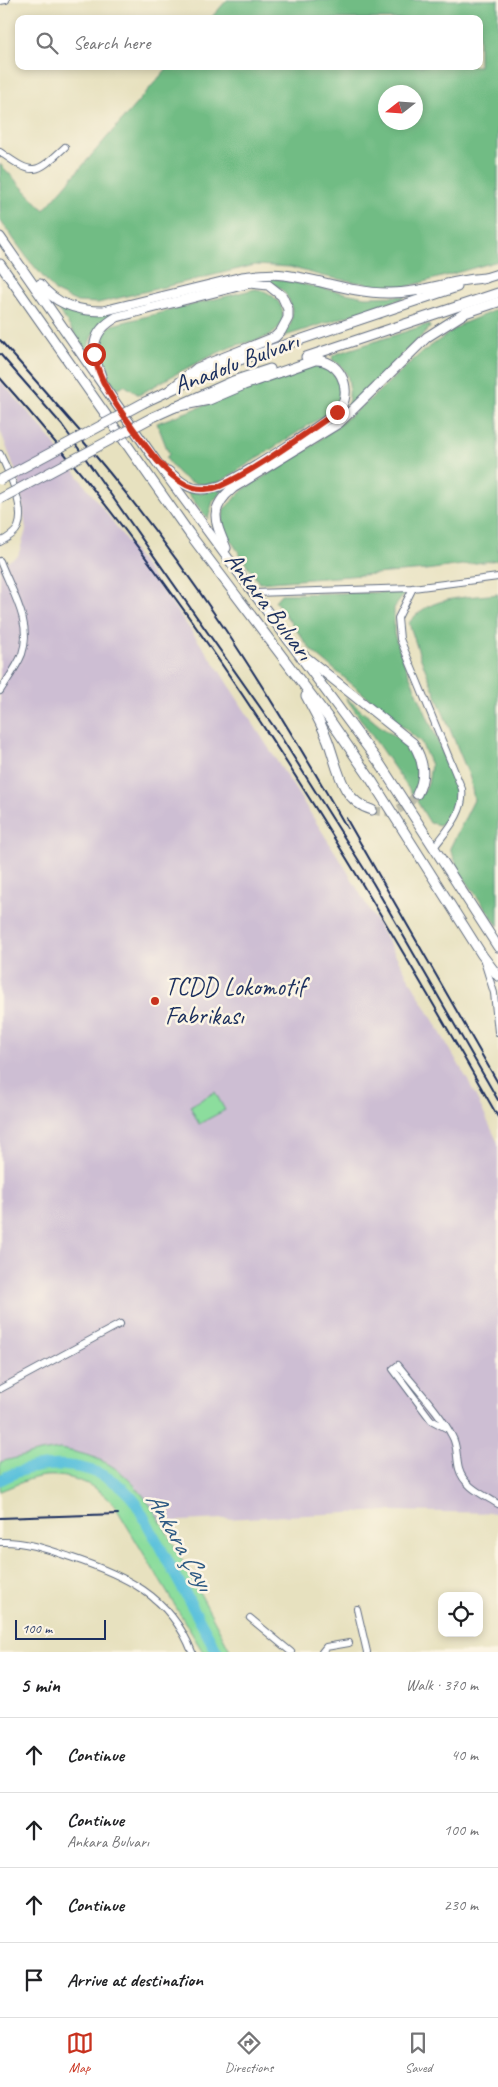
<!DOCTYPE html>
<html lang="en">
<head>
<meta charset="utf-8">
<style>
  body { margin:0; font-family:Caveat,sans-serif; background:#f6f6f6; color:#202124 }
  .controls { position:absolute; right:15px; bottom:15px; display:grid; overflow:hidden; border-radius:10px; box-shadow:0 2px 8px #0003 }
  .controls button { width:45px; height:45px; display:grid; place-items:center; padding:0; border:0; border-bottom:1px solid #e0e0e0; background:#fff; color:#202124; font:25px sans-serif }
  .compass { position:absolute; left:378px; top:85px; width:45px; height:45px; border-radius:50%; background:#fff; box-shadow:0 2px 8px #0003; rotate:253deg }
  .scale { position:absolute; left:15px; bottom:12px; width:91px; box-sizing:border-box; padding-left:5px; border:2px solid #1b2f5e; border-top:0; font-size:14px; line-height:18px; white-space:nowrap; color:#1b2f5e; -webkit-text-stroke:4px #fcf5e5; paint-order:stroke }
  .stop { position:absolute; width:15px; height:15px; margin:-11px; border:4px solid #c8321e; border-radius:50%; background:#fff }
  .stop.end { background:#c8321e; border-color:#fff; box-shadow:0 1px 5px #0008 }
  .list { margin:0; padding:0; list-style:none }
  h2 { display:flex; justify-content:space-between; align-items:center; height:65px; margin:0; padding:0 20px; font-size:21px }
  h2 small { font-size:16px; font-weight:400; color:#757577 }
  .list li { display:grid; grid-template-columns:32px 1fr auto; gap:15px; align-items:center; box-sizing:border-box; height:75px; padding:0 20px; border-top:1px solid #e0e0e0 }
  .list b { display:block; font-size:19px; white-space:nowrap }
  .list p { margin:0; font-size:16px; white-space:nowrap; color:#757577 }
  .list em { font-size:16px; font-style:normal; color:#757577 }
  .icon { flex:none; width:28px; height:28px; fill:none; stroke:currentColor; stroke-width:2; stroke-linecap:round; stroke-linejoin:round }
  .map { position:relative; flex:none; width:498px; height:1652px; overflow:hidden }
  .search { position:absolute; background:#fff; box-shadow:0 2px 8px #0003; left:15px; right:15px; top:15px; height:55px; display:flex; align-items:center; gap:12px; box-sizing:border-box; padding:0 18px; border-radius:10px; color:#757577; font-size:19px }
  .sheet { height:365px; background:#fff }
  nav { display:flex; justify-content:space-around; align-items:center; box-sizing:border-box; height:70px; border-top:1px solid #e0e0e0; background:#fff; font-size:14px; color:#757577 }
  nav a { display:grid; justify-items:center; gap:2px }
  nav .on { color:#c8321e }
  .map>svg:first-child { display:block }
  .industrial { fill:#cdbed3 }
  .green { fill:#8cdd9d; stroke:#54867e }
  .forest { fill:#71bc84; stroke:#467671; fill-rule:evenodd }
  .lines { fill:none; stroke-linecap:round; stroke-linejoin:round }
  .river { stroke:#5ec2dc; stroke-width:11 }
  .major-tunnel { stroke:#bebdac; stroke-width:9; stroke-dasharray:9 4.5; stroke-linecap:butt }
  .minor-casing { stroke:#626d80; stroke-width:8 }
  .major-casing { stroke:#626d80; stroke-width:11 }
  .minor { stroke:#fff; stroke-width:6 }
  .major { stroke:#fff; stroke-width:9 }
  .rail { stroke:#1b2f5e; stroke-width:2 }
  .major-bridge-casing { stroke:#626d80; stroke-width:11; stroke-linecap:butt }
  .major-bridge { stroke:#fff; stroke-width:9 }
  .route { stroke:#c8321e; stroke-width:6 }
  .poi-dot { fill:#c8321e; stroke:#fcf5e5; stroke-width:2 }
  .labels { text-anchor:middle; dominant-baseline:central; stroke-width:5; stroke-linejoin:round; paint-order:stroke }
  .street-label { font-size:25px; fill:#1b2f5e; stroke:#fcf5e5 }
  .poi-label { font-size:25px; fill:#1b2f5e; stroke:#fcf5e5; text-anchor:start }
  .water-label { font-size:26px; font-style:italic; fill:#2f5b84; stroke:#fcf5e5 }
</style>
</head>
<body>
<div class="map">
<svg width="498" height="1652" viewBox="0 0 498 1652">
  <rect width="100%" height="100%" fill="#fcf5e5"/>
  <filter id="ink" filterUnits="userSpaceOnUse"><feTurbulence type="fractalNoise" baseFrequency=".02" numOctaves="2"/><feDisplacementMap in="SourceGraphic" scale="10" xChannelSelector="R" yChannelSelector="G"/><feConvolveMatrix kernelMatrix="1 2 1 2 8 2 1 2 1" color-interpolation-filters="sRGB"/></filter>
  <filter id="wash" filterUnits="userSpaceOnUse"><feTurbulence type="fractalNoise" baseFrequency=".0096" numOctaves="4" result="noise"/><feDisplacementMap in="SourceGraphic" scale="20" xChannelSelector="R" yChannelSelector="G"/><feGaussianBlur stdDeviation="1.12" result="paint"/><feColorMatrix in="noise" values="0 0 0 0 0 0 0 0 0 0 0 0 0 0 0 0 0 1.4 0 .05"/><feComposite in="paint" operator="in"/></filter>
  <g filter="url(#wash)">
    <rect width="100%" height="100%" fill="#e7e1bf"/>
    <path class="industrial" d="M 0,380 L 42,428 L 116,526 L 217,667 L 346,869 L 470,1084 L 498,1143 L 498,1513 L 388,1511 L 162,1522 L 147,1501 L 124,1475 L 106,1462 L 79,1453 L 5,1460 L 0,1462 L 0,565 L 18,556 L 26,530 L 19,480 L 0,430 Z"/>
    <g class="green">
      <path d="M 215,1092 L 225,1110 L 199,1124 L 190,1106 Z"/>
      <path d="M 60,1449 C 83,1453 106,1459 124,1475 C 152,1500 168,1535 186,1567 C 201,1595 216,1624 231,1652 L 203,1652 L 115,1506 C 98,1485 72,1474 45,1476 C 31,1477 14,1486 0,1491 L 0,1462 L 40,1452 Z"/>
    </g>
    <g class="forest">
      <path d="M 227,0 L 498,0 L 498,261 L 406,287 L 373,285 L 322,276 L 290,267 L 255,265 L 98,303 L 77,302 L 56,292 L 28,259 L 0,220 L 0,164 L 44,210 L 169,66 L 479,66 L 479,19 L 210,19 ZM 386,92 L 416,92 L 416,122 L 386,122 Z"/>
      <path d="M 267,277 L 365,297 L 404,296 L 404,298 L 285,336 L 285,333 C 298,319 292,294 275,285 C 269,281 261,281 255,280 Z"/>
      <path d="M 255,289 C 276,291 294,314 275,332 C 264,341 244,342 231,347 C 199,361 169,377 139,395 L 124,385 L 116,389 C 111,382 103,374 100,365 C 95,350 100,334 112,325 Z"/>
      <path d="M 55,305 L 84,315 L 119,313 C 100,321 91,331 87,352 Z"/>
      <path d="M 498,309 L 498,560 L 426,570 L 259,583 L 222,527 L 224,509 L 244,489 L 307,450 L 366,403 L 421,353 L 462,324 Z"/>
      <path d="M 429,324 L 430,328 L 347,408 C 351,390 352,369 332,360 L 333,355 Z"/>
      <path d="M 306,365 C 313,366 321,366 327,369 C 343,377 342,399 331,411 L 220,482 C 193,489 181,479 166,458 L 169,454 L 157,423 L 211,403 L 256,383 Z"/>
      <path d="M 224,488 L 225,489 L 213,501 L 208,519 L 186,491 L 202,493 Z"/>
      <path d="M 406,592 L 394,608 L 394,634 L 405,665 L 452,774 L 458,801 L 451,815 L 440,825 L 430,823 L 415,798 L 346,698 L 381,727 L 406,744 L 415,754 L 418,782 L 422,794 L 428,784 L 431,765 L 421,742 L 311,650 L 275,601 L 281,594 Z"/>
      <path d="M 498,594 L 498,926 L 460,872 L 450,848 L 474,800 L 470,778 L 421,659 L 409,623 C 429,595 467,598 498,594 Z"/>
    </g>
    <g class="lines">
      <path class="river" d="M 0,1480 C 44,1455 105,1461 136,1503 L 217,1652"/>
    </g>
  </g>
  <g filter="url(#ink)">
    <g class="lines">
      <path class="major-tunnel" d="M 372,810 C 392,815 405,809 417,794"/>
      <defs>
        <g id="minor">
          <path d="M 0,1 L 6,0"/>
          <path d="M 0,152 C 34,176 35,175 65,147"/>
          <path d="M 0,454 C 8,470 26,509 18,527 C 15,534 6,539 0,542"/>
          <path d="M 0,561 C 11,590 33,623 22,654 C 17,667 7,680 0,691"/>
          <path d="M 413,588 L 398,618 L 400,639 L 462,789 C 465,812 448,829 435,846"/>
          <path d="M 254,593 L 413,588 L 498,577"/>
          <path d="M 484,961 L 494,993 L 498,1032"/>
          <path d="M 0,1389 L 120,1324"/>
          <path d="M 446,1428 L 431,1420 L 393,1369 L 398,1365 C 415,1387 439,1411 452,1436 C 458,1446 456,1458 459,1469 C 464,1487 484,1495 498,1504"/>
          <path d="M 0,1542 C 25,1541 47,1549 70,1557 C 124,1575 170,1595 192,1652"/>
          <path d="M 357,1609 L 367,1652"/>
          <path d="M 250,1618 L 291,1652"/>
          <path d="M 322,1652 L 326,1647 L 349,1643"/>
        </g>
        <g id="major">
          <path d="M 0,237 L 156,461 L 380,764 L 498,947"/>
          <path d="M 0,264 L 189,533 L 330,720 L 372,781 L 482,955 L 498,976"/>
          <path d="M 482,279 L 498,274"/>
          <path d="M 40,284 C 56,305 78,311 103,311 L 242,277 C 256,275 270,273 284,275 C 319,279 352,293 387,293 C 421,294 452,279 486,278"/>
          <path d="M 306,357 L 498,293"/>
          <path d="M 101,376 C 91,350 90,332 117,317 L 250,283 L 268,285 L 282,296 L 288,309 L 288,318 L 281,331 L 275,337 L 197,368 L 170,390"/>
          <path d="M 145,402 L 225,365 L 457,287"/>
          <path d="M 153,417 L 233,381 L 270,369"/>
          <path d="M 168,471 C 178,479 187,489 201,489 C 207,489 214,488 220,486 C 238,478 333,420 341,407 C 353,387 338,359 315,360 L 244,385 L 209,400 L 174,407"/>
          <path d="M 226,548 C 215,521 208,509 233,488 L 339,423 L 427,337 L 465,313 L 498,302"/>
          <path d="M 303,655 L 413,743 C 423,760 427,775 417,794"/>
          <path d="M 306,696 C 314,711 322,725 328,741 C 338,768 341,801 372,810"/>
        </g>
      </defs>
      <use href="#minor" class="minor-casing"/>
      <use href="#major" class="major-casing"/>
      <use href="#minor" class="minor"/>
      <use href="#major" class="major"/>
      <g class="rail">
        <path d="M 0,340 L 84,436"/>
        <path d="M 0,354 L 62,425 L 281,737 L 373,883 L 498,1100"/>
        <path d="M 0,378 C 199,601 351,859 498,1117"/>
        <path d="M 76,433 C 183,556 266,687 347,828"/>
        <path d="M 346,818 L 498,1083"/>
        <path d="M 0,1518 L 118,1514"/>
      </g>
      <defs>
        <g id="major-bridge">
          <path d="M 0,480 L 145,402"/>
          <path d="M 0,499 L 153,417"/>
        </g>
      </defs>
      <use href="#major-bridge" class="major-bridge-casing"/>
      <use href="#major-bridge" class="major-bridge"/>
    </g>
  </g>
  <g class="lines" filter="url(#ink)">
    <path class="route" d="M 94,354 C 100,386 121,411 139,437 C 152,455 172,482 194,488 C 202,490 213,489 220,486 C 259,468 301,436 337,412"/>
  </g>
  <circle class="poi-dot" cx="155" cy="1001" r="5"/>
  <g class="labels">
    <g class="street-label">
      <text transform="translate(236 363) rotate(-21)">Anadolu Bulvarı</text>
      <text transform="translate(269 606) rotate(53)">Ankara Bulvarı</text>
    </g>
    <g class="poi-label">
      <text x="165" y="987">TCDD Lokomotif<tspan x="165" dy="29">Fabrikası</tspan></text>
    </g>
    <g class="water-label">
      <text transform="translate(180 1541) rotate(60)">Ankara Çayı</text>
    </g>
  </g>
</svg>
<div class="controls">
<button><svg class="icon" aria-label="locate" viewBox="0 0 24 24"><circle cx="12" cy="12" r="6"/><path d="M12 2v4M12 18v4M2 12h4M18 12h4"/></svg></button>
</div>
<svg class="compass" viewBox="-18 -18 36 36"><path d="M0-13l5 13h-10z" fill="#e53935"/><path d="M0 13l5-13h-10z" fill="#757577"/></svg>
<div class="scale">100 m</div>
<div class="stop" style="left:94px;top:354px"></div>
<div class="stop end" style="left:337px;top:412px"></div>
<div class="search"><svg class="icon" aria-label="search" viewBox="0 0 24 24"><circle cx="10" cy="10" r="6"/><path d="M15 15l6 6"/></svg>Search here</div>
</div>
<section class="sheet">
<h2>5 min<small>Walk · 370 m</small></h2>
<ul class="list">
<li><svg class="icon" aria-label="ahead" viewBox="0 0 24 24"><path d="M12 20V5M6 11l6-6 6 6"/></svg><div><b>Continue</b></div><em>40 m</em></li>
<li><svg class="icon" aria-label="ahead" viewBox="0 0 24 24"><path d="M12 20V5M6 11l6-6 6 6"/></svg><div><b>Continue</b><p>Ankara Bulvarı</p></div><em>100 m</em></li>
<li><svg class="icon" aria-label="ahead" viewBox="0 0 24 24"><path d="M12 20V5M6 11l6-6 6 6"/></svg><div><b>Continue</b></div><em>230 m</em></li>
<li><svg class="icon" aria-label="arrive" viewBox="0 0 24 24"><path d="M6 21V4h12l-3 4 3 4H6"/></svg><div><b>Arrive at destination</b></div></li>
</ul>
</section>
<nav>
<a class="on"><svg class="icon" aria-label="map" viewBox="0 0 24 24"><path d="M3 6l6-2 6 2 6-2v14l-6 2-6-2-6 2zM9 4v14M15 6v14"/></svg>Map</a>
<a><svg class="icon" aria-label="directions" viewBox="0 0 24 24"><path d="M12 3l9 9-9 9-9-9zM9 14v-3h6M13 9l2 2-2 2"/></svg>Directions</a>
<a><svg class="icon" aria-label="saved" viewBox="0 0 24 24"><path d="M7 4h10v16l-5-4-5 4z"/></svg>Saved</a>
</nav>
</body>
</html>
